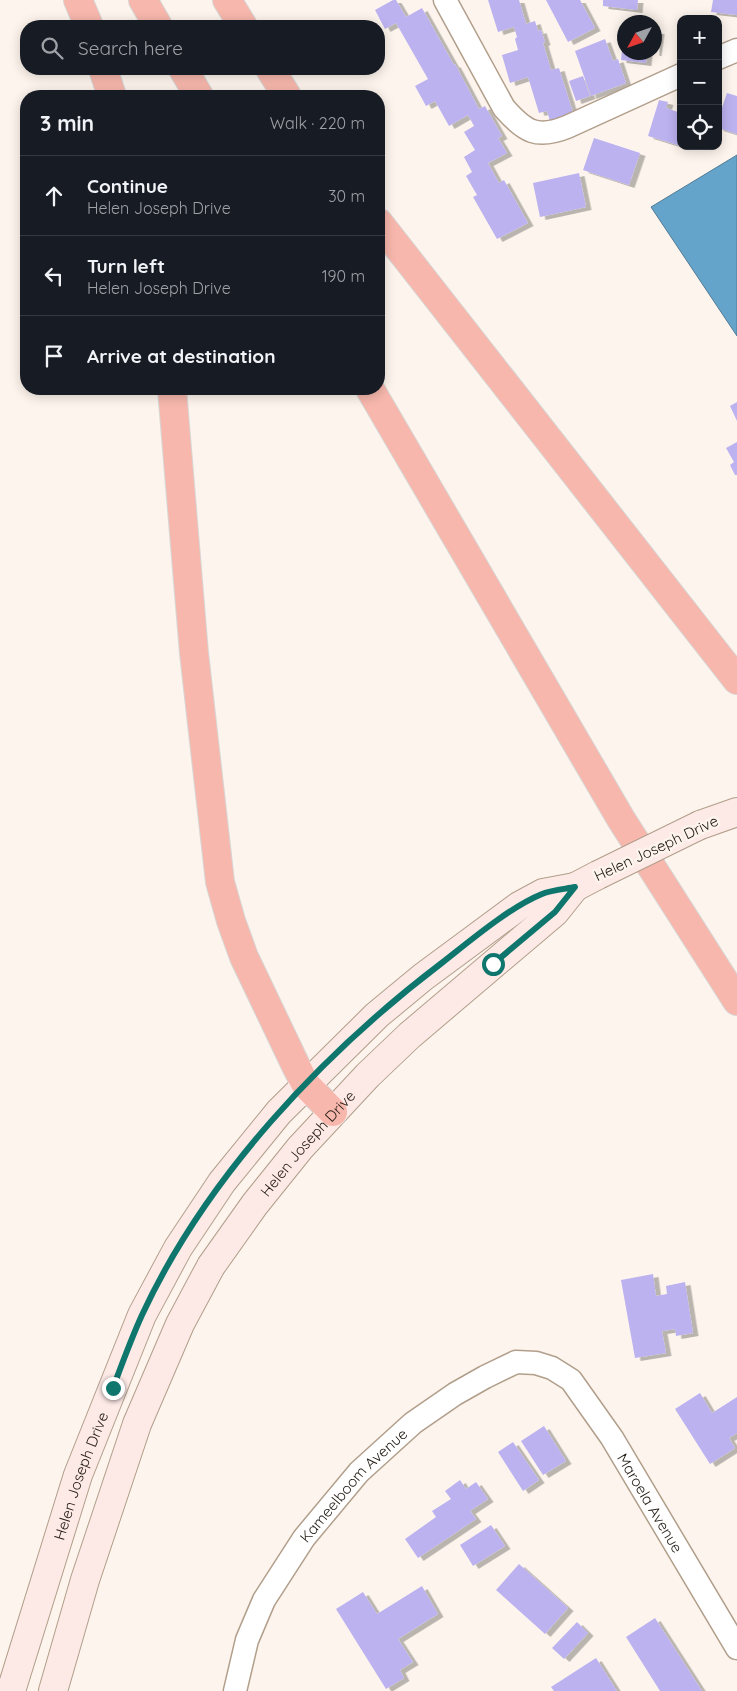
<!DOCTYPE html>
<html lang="en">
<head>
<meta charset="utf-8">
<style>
  body { margin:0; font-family:Quicksand,sans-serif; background:#242831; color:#f1f3f6 }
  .controls { position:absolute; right:15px; top:15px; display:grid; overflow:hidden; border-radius:10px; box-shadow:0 2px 12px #0003 }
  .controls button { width:45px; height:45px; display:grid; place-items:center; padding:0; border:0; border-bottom:1px solid #363941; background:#171b24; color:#f1f3f6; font:25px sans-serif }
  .compass { position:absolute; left:617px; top:15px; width:45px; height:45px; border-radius:50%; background:#171b24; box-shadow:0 2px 12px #0003; rotate:230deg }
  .stop { position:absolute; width:15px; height:15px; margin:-11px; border:4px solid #0f766e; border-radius:50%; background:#fff }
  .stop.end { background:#0f766e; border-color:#fff; box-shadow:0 1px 5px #0008 }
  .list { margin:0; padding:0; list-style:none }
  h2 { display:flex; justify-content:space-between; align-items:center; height:65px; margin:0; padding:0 20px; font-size:21px }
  h2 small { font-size:16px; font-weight:400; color:#9ea1a6 }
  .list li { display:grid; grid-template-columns:32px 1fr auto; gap:15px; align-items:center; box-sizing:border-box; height:80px; padding:0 20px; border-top:1px solid #363941 }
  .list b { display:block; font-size:19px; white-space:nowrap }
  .list p { margin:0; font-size:16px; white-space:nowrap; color:#9ea1a6 }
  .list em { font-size:16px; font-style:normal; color:#9ea1a6 }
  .icon { flex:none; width:28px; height:28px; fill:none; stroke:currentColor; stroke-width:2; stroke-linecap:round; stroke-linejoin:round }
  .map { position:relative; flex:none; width:737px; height:1691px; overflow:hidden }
  .search { position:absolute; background:#171b24; box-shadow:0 2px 12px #0003; left:20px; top:20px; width:365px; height:55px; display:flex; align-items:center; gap:12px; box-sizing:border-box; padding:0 18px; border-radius:20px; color:#9ea1a6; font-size:19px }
  .panel { position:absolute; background:#171b24; box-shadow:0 2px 12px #0003; left:20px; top:90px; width:365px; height:305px; border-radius:20px }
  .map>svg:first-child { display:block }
  .water { fill:#64a4cb; stroke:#507b94 }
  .building { fill:#bcb2f0; filter:url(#shadow) }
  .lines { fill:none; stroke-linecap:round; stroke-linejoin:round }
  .street-casing { stroke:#b19e8b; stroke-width:25 }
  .secondary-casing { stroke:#b19e8b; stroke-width:30 }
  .highway-casing { stroke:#d7d6d5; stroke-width:30 }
  .street { stroke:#fff; stroke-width:22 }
  .secondary { stroke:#fde9e6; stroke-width:28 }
  .highway { stroke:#f7b7ac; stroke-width:28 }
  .secondary-bridge-casing { stroke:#b19e8b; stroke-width:30; stroke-linecap:butt }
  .secondary-bridge { stroke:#fde9e6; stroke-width:28 }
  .route { stroke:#0f766e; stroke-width:6 }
  .labels { text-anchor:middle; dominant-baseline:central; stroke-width:5; stroke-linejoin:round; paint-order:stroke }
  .street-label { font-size:15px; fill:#211a13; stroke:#fdf5ed }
</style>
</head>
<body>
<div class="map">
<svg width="737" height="1691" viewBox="0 0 737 1691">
  <defs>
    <filter id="shadow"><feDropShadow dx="5.5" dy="3" stdDeviation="0" flood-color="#0004"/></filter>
  </defs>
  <rect width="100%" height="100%" fill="#fdf5ed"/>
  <path class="water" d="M 737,155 L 737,336 L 651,207 Z"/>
  <g class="building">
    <path d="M 393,0 L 396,0 L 406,17 L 422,8 L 454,65 L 455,64 L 479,109 L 485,106 L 502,136 L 498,138 L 507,153 L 488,163 L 499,183 L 504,180 L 528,223 L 497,239 L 473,197 L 477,195 L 466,176 L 472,172 L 464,157 L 475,150 L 464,132 L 474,126 L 468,115 L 449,126 L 435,101 L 426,106 L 415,86 L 428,79 L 396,23 L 385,29 L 375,10 Z"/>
    <path d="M 488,0 L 519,0 L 526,24 L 535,21 L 538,31 L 541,30 L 545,42 L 543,43 L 551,70 L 559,68 L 573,113 L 550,121 L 547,111 L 539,113 L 528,77 L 510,83 L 502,55 L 518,50 L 515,39 L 517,37 L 514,27 L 498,32 Z"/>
    <path d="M 546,0 L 580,0 L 595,28 L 568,42 Z"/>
    <path d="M 603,0 L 638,0 L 637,10 L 603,6 Z"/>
    <path d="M 713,0 L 737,0 L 737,15 L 711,12 Z"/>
    <path d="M 654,31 L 659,31 L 656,53 L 654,53 Z"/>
    <path d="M 605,39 L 613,61 L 618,59 L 626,83 L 591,96 L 575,51 Z"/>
    <path d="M 623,41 L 624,52 L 647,52 L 646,63 L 621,60 Z"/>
    <path d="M 583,76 L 590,96 L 576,101 L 569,81 Z"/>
    <path d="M 727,93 L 737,96 L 737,134 L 718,128 L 718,119 Z"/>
    <path d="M 659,100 L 668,102 L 666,108 L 681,113 L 681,146 L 648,136 Z"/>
    <path d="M 594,138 L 640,153 L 629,185 L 583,170 Z"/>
    <path d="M 579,173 L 586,207 L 540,217 L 533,183 Z"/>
    <path d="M 737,402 L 737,421 L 730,406 Z"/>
    <path d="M 737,442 L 737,475 L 735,475 L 730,465 L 734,462 L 726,448 Z"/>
    <path d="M 653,1274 L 656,1296 L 667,1294 L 666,1286 L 685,1282 L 693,1333 L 676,1336 L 675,1329 L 662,1331 L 666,1353 L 635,1358 L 621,1280 Z"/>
    <path d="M 700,1393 L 712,1413 L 737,1397 L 737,1433 L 729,1438 L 735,1448 L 710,1464 L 675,1409 Z"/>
    <path d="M 544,1426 L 566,1461 L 543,1475 L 521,1441 Z"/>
    <path d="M 513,1442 L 539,1480 L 523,1491 L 498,1452 Z"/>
    <path d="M 460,1480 L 466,1489 L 476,1482 L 488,1499 L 470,1511 L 476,1519 L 418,1558 L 405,1539 L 436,1517 L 432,1511 L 451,1499 L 445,1491 Z"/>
    <path d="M 491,1525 L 505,1546 L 473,1566 L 460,1545 Z"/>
    <path d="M 519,1564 L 568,1608 L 545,1634 L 496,1590 Z"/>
    <path d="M 422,1586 L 438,1614 L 398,1639 L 413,1662 L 400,1670 L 404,1678 L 386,1689 L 336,1609 L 363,1592 L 377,1614 Z"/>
    <path d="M 655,1618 L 702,1691 L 660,1691 L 626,1637 Z"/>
    <path d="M 577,1622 L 588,1633 L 564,1659 L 552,1648 Z"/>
    <path d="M 596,1658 L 617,1691 L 554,1691 L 551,1687 Z"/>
  </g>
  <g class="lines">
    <defs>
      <g id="street">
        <path d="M 445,0 L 504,108 C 525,132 537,139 567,127 L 681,75"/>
        <path d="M 718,58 L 737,50"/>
        <path id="s1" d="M 235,1691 L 247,1640 L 264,1600 L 304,1538 L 359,1472 L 413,1423 L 455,1394 L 485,1377 L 516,1362 L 536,1363 L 552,1368 L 571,1380 L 612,1438 L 737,1648"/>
      </g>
      <g id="secondary">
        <path d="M 700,825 L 737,812"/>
        <path id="s2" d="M 11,1691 L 78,1475 L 142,1315 L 178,1248 L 222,1182 L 279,1112 L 377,1015 L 423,977 L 519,906 L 543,893 L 575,887 L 598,875"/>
        <path id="s3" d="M 53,1691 L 85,1580 L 137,1424 L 180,1324 L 211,1266 L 255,1204 L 300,1148 L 368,1075 L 410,1035 L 555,912 L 575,887"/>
      </g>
      <g id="highway">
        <path d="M 78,0 L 89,26"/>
        <path d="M 143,0 L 158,26"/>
        <path d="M 227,0 L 243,26"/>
        <path d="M 103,69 L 112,96"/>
        <path d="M 183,69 L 199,96"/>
        <path d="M 270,69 L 287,96"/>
        <path d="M 379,223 L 737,680"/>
        <path d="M 172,389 L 194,653 L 220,882 L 231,921 L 244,957 L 297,1068 L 306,1085 L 333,1112"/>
        <path d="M 370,389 L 621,819 L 737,1001"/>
      </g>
    </defs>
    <use href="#street" class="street-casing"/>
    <use href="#secondary" class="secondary-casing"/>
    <use href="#highway" class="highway-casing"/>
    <use href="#street" class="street"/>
    <use href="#secondary" class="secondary"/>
    <use href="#highway" class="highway"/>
    <defs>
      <path id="secondary-bridge" d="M 598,875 L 700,825"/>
    </defs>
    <use href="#secondary-bridge" class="secondary-bridge-casing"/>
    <use href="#secondary-bridge" class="secondary-bridge"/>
  </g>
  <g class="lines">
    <path class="route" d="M 113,1388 C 122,1364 131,1339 142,1315 C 206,1177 323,1053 443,962 C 471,940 510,907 542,894 C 552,890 565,889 575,887 L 555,912 L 493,964"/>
  </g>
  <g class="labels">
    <g class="street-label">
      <text transform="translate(656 848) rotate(-25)">Helen Joseph Drive</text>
      <text stroke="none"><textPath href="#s3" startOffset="611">Helen Joseph Drive</textPath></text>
      <text stroke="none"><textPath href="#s2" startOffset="226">Helen Joseph Drive</textPath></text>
      <text stroke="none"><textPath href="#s1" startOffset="242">Kameelboom Avenue</textPath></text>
      <text stroke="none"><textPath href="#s1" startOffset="654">Maroela Avenue</textPath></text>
    </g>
  </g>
</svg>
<div class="controls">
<button>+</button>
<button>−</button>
<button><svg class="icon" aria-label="locate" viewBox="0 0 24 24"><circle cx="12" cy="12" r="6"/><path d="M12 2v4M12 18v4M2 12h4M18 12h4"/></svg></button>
</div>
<svg class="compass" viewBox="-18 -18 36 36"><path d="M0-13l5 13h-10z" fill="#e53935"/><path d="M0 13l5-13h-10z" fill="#9ea1a6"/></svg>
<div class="stop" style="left:493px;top:964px"></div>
<div class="stop end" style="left:113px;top:1388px"></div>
<div class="search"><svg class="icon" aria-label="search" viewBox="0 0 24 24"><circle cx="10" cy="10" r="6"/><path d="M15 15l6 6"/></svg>Search here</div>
<section class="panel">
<h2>3 min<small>Walk · 220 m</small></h2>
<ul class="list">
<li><svg class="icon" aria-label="ahead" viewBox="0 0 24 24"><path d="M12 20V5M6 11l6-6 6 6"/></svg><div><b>Continue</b><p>Helen Joseph Drive</p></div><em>30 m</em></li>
<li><svg class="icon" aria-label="left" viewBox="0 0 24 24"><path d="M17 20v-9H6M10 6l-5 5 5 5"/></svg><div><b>Turn left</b><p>Helen Joseph Drive</p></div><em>190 m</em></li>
<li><svg class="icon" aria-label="arrive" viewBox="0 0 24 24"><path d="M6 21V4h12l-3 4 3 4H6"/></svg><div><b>Arrive at destination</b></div></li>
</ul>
</section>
</div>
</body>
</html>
